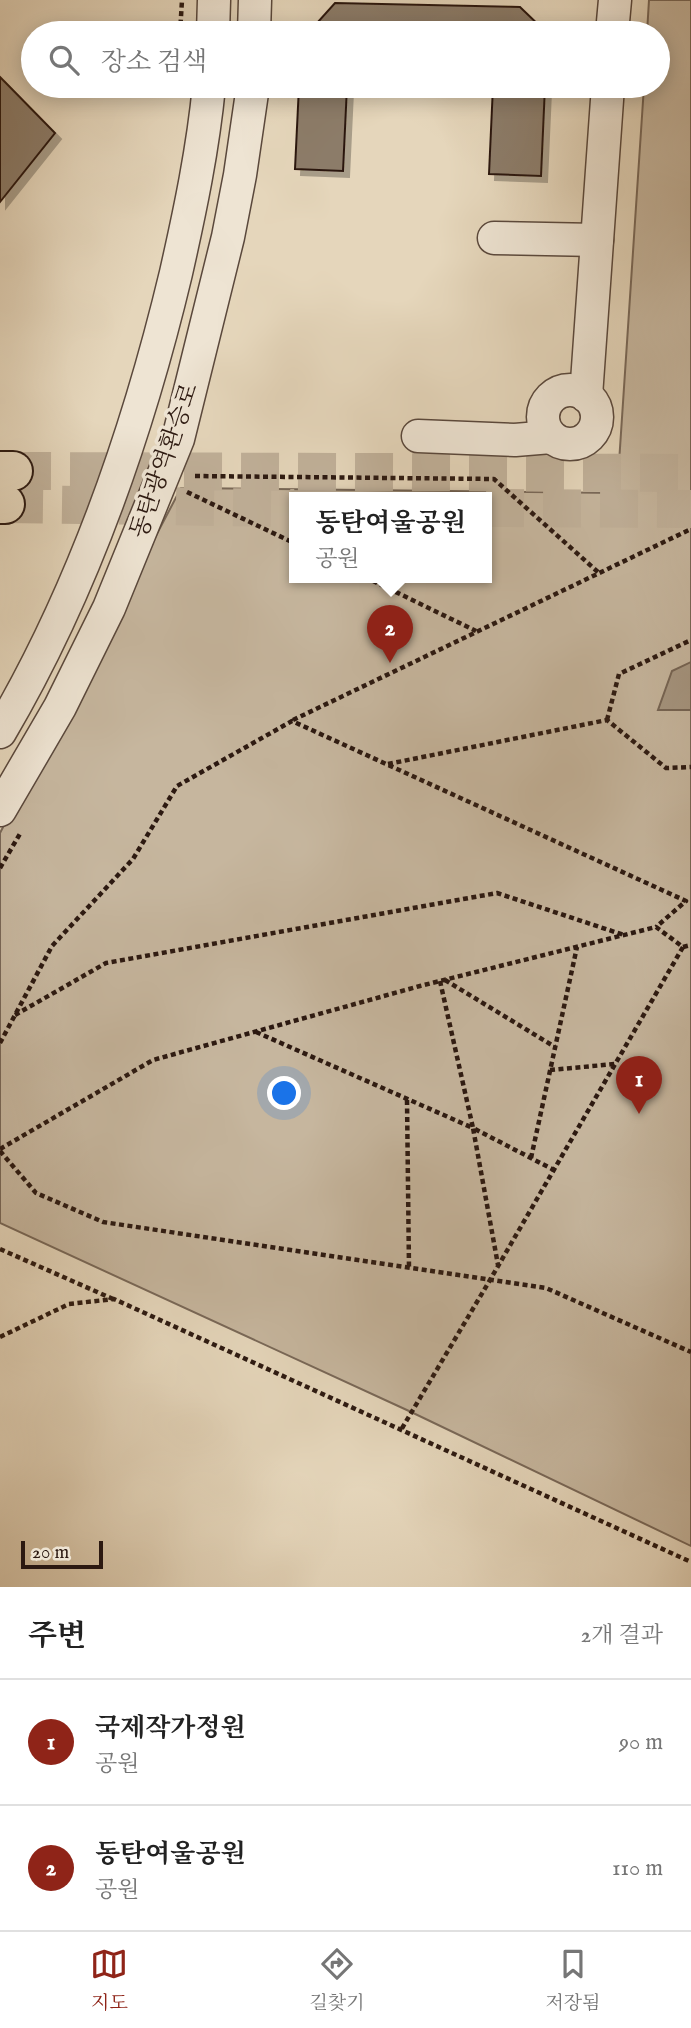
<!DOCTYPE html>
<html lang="ko">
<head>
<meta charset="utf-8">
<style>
  body { margin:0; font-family:"IM FELL English","Noto Serif KR",serif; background:#f2f2f2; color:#222 }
  .scale { position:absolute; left:21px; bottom:18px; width:82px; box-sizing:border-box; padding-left:7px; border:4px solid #2c1911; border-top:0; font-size:19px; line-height:24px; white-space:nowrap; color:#2c1911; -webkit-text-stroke:5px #eee4d3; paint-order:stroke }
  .you { position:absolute; left:285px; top:1094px; width:24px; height:24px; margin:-18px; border:5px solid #fff; border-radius:50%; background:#1a73e8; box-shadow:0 0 0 10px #1a73e833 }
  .badge { display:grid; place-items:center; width:46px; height:46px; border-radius:50%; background:#8f2418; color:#fff; font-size:23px; font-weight:700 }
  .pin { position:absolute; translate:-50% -58px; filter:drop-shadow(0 2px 4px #0008) }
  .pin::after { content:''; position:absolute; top:37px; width:24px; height:21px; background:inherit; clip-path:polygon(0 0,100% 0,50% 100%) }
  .popup { position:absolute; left:289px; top:492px; width:203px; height:91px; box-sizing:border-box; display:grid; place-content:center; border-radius:0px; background:#fff; filter:drop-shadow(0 2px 5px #0005); font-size:23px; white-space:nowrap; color:#767676 }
  .popup b { font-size:26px; color:#222 }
  .popup::after { content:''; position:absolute; left:50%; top:100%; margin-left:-14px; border:14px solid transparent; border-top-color:#fff }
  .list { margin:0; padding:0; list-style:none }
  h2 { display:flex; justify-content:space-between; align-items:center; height:91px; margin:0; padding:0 28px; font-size:30px }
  h2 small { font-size:23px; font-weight:400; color:#767676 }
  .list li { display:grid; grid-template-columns:46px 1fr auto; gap:21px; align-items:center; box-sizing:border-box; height:126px; padding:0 28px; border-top:2px solid #e0e0e0 }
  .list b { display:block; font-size:26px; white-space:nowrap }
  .list p { margin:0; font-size:23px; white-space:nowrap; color:#767676 }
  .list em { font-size:23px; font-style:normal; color:#767676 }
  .icon { flex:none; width:38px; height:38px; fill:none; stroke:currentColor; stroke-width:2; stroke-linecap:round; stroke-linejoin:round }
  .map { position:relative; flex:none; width:691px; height:1587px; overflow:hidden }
  .search { position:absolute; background:#fff; box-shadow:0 4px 18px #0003; left:21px; right:21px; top:21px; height:77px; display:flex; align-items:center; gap:18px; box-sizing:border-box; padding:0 24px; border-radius:38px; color:#767676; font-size:26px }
  .sheet { height:343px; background:#fff }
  nav { display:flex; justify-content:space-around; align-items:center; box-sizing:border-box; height:98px; border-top:2px solid #e0e0e0; background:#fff; font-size:19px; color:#767676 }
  nav a { display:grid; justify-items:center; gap:4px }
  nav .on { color:#8f2418 }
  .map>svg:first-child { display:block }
  .green { fill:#c6b69e; stroke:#796858; stroke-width:2; fill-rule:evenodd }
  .water { fill:#a69681; stroke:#756454; stroke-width:2 }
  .building { fill:#8c7b69; stroke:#2c1911; stroke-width:2; filter:url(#shadow) }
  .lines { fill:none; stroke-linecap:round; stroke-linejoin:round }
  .highway-tunnel { stroke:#c0b099; stroke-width:38; stroke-dasharray:38 19; stroke-linecap:butt }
  .minor-casing { stroke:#5a483c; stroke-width:35 }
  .highway-casing { stroke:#2c1911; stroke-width:42 }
  .path { stroke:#2c1911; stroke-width:4.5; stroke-dasharray:5 3.5; stroke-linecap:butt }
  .minor { stroke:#eee4d3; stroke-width:32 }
  .highway { stroke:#e5d6bb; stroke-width:38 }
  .labels { text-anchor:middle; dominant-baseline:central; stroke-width:7; stroke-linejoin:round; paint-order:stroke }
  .street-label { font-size:24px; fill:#2c1911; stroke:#eee4d3 }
</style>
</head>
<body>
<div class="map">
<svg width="691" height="1587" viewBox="0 0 691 1587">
  <defs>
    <filter id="shadow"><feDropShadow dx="6" dy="6" stdDeviation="0" flood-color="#0004"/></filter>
  </defs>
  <rect width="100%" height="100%" fill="#e5d6bb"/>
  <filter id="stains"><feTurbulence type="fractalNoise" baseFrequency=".00286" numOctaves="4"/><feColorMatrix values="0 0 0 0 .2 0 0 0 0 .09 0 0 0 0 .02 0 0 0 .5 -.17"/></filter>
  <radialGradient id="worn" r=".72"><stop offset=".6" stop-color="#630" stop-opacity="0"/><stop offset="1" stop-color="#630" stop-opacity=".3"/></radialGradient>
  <path class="green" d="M 649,0 L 691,0 L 691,1546 L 409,1411 L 0,1223 L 0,833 L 181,488 L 617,493 L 644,86 L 658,86 L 658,33 L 647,33 ZM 294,497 L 486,497 L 486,577 L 294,577 Z"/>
  <path class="water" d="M 691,662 L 691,710 L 658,710 L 672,671 Z"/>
  <g class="building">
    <path d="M 335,3 L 520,7 L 547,33 L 308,33 Z"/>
    <path d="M 0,77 L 55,133 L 0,202 Z"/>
    <path d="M 299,86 L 347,86 L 343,171 L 295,169 Z"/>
    <path d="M 493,86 L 545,86 L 541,176 L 489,174 Z"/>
  </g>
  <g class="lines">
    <g class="highway-tunnel">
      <path d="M 13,471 L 691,473"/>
      <path d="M 5,504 L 294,508"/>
      <path d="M 486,508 L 691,509"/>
    </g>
    <defs>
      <g id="minor">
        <path d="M 213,33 L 214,0"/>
        <path d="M 254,33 L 255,0"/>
        <path d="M 612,33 L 615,0"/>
        <path d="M 494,238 L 597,240"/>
        <circle cx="570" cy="417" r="27"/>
        <path d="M 586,396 L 608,86"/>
        <path d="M 418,436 L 515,440 L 551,437"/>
        <path d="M 0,732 C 83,591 138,432 176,273 C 190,211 203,149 209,86"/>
        <path d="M 0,810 L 60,707 L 109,608 L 178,439 L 228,237 L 240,175 L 253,86"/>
      </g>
      <g id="highway">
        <path d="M 0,471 L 13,471"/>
        <path d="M 0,504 L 5,504"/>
      </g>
    </defs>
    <use href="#minor" class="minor-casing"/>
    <use href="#highway" class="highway-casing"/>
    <g class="path">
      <path d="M 180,33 L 182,0"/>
      <path d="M 195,476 L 494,479 L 599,573"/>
      <path d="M 187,492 L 294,543"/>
      <path d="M 365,577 L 476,631"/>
      <path d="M 293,720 L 691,529"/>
      <path d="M 607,720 L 619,674 L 691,640"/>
      <path d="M 388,764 L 607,720 L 666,768 L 691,767"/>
      <path d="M 0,868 L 21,832"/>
      <path d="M 683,947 L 691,945"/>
      <path d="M 445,980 L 555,1047"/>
      <path d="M 440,981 L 473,1128 L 554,1170"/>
      <path d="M 15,1015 L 106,963 L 497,893 L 624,935"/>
      <path d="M 256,1032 L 473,1128 L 498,1265"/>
      <path d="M 0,1043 L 52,946 L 133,859 L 177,786 L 292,721 L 686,901 L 656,927"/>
      <path d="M 550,1070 L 615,1064"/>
      <path d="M 407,1100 L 409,1268"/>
      <path d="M 0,1149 L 153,1060 L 420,986 L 656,927 L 683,947 L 490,1280 L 401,1430"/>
      <path d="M 0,1151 L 36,1193 L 103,1222 L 546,1288 L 691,1352"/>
      <path d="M 531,1158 L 577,947"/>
      <path d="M 0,1249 L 113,1299"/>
      <path d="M 0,1337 L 69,1304 L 114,1299 L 691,1562"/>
    </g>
    <use href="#minor" class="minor"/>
    <use href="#highway" class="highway"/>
  </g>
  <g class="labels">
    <g class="street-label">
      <text transform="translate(165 461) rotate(-71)">동탄광역환승로</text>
    </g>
  </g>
  <rect width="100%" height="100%" filter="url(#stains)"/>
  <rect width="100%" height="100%" fill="url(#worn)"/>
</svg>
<div class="scale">20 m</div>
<div class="you"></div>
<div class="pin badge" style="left:639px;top:1114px">1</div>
<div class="pin badge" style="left:390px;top:663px">2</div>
<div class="popup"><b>동탄여울공원</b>공원</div>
<div class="search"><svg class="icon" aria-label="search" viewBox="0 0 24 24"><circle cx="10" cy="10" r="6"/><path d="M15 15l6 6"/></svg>장소 검색</div>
</div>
<section class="sheet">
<h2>주변<small>2개 결과</small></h2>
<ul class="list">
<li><span class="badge">1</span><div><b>국제작가정원</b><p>공원</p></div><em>90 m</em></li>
<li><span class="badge">2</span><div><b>동탄여울공원</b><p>공원</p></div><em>110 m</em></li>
</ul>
</section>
<nav>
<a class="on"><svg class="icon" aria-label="map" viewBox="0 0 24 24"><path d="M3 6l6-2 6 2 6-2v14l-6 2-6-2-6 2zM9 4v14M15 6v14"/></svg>지도</a>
<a><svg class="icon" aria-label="directions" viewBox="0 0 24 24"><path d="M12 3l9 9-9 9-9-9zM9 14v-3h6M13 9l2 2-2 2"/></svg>길찾기</a>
<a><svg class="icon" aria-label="saved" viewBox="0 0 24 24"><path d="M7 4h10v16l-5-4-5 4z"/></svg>저장됨</a>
</nav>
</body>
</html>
